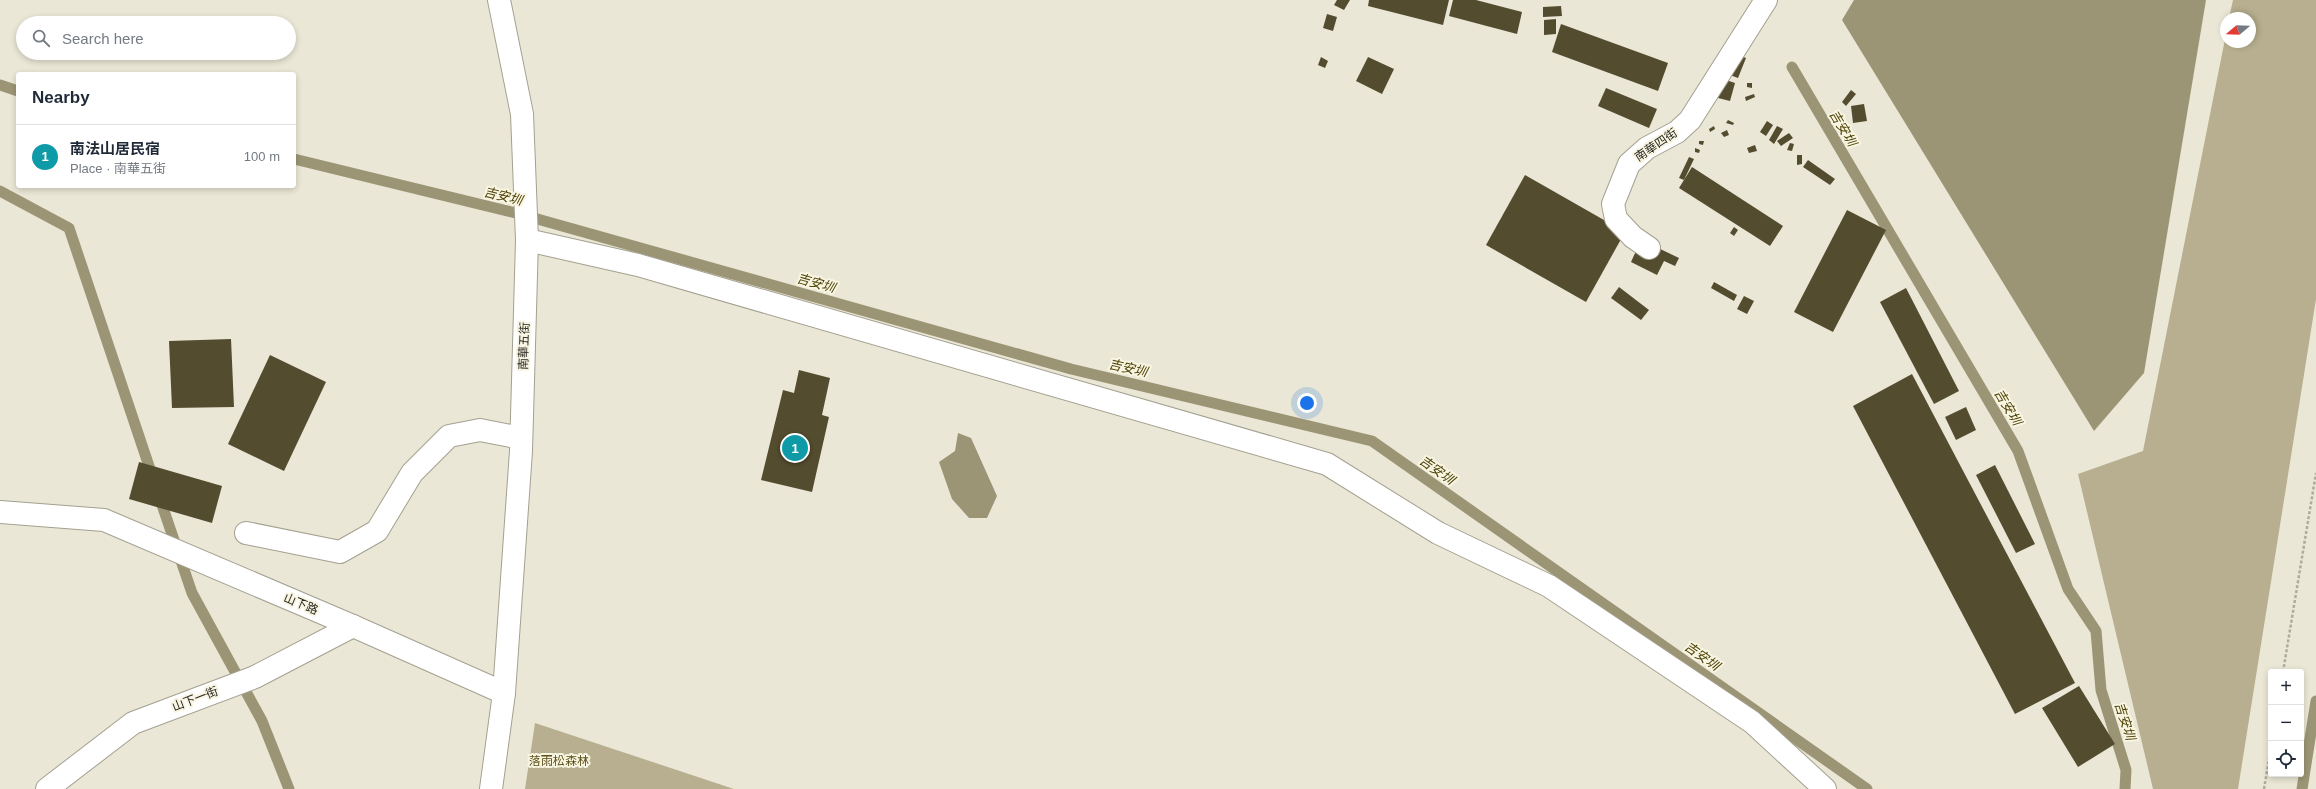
<!DOCTYPE html>
<html lang="en">
<head>
<meta charset="utf-8">
<style>
  body { margin:0; font-family:Arial,"Noto Sans TC",sans-serif; background:#f2f2f3; color:#1f2937 }
  .controls { position:absolute; right:12px; bottom:12px; display:grid; overflow:hidden; border-radius:4px; box-shadow:0 2px 6px #0003 }
  .controls button { width:36px; height:36px; display:grid; place-items:center; padding:0; border:0; border-bottom:1px solid #e0e1e3; background:#fff; color:#1f2937; font:20px sans-serif }
  .compass { position:absolute; left:2220px; top:12px; width:36px; height:36px; border-radius:50%; background:#fff; box-shadow:0 2px 6px #0003; rotate:251deg }
  .you { position:absolute; left:1307px; top:403px; width:14px; height:14px; margin:-10px; border:3px solid #fff; border-radius:50%; background:#1a73e8; box-shadow:0 0 0 6px #1a73e833 }
  .badge { display:grid; place-items:center; width:26px; height:26px; border-radius:50%; background:#8444b9; color:#fff; font-size:13px; font-weight:700 }
  .pin { position:absolute; translate:-50% -50%; border:2px solid #fff; box-shadow:0 1px 4px #0006 }
  .list { margin:0; padding:0; list-style:none }
  h2 { display:flex; justify-content:space-between; align-items:center; height:52px; margin:0; padding:0 16px; font-size:17px }
  h2 small { font-size:13px; font-weight:400; color:#747a83 }
  .list li { display:grid; grid-template-columns:26px 1fr auto; gap:12px; align-items:center; box-sizing:border-box; height:64px; padding:0 16px; border-top:1px solid #e0e1e3 }
  .list b { display:block; font-size:15px; white-space:nowrap }
  .list p { margin:0; font-size:13px; white-space:nowrap; color:#747a83 }
  .list em { font-size:13px; font-style:normal; color:#747a83 }
  .icon { flex:none; width:22px; height:22px; fill:none; stroke:currentColor; stroke-width:2; stroke-linecap:round; stroke-linejoin:round }
  .map { position:relative; flex:none; width:2316px; height:789px; overflow:hidden }
  .search { position:absolute; background:#fff; box-shadow:0 2px 6px #0003; left:16px; top:16px; width:280px; height:44px; display:flex; align-items:center; gap:10px; box-sizing:border-box; padding:0 14px; border-radius:22px; color:#747a83; font-size:15px }
  .panel { position:absolute; background:#fff; box-shadow:0 2px 6px #0003; left:16px; top:72px; width:280px; height:116px; border-radius:4px }
  .map>svg:first-child { display:block }
  .forest { fill:#b7af8f }
  .water { fill:#9c9575 }
  .lines { fill:none; stroke-linecap:round; stroke-linejoin:round }
  .stream { stroke:#9c9575; stroke-width:11 }
  .building { fill:#534c2f }
  .minor-casing { stroke:#a4a090; stroke-width:24 }
  .path { stroke:#aeab9d; stroke-width:2.5; stroke-dasharray:3 2; stroke-linecap:butt }
  .minor { stroke:#fff; stroke-width:22 }
  .labels { text-anchor:middle; dominant-baseline:central; stroke-width:4; stroke-linejoin:round; paint-order:stroke }
  .street-label { font-size:12px; fill:#26251e; stroke:#f9f5e3 }
  .park-label { font-size:12px; fill:#5c5018; stroke:#f9f5e3 }
  .water-label { font-size:13px; font-style:italic; fill:#4f4306; stroke:#f9f5e3 }
</style>
</head>
<body>
<div class="map">
<svg width="2316" height="789" viewBox="0 0 2316 789">
  <rect width="100%" height="100%" fill="#ebe7d6"/>
  <g class="forest">
    <path d="M 2233,0 L 2316,0 L 2316,299 L 2238,789 L 2153,789 L 2078,474 L 2143,451 L 2226,34 L 2226,42 L 2250,42 L 2250,18 L 2229,18 Z"/>
    <path d="M 535,723 L 734,789 L 525,789 Z"/>
  </g>
  <g class="water">
    <path d="M 1854,0 L 2206,0 L 2144,373 L 2094,431 L 1842,20 Z"/>
    <path d="M 958,433 L 971,438 L 997,496 L 987,518 L 969,518 L 952,499 L 939,462 L 955,451 Z"/>
  </g>
  <g class="lines">
    <g class="stream">
      <path d="M 1792,67 L 2018,451 L 2068,589 L 2096,631 L 2101,690 L 2126,770 L 2125,789"/>
      <path d="M 0,85 L 18,91"/>
      <path d="M 294,159 L 516,213 L 1071,369 L 1372,441 L 1867,789"/>
      <path d="M 0,191 L 69,228 L 153,478"/>
      <path d="M 159,496 L 192,593 L 262,721 L 289,789"/>
      <path d="M 2302,789 L 2316,701"/>
    </g>
  </g>
  <g class="building">
    <path d="M 1337,0 L 1350,0 L 1344,10 L 1334,5 Z"/>
    <path d="M 1369,0 L 1449,0 L 1443,25 L 1368,6 Z"/>
    <path d="M 1453,0 L 1476,0 L 1522,12 L 1517,34 L 1449,16 Z"/>
    <path d="M 1561,6 L 1562,16 L 1543,17 L 1543,7 Z"/>
    <path d="M 1327,14 L 1337,17 L 1333,31 L 1323,28 Z"/>
    <path d="M 1556,19 L 1556,34 L 1544,35 L 1544,20 Z"/>
    <path d="M 1561,24 L 1668,63 L 1658,91 L 1552,52 Z"/>
    <path d="M 1733,53 L 1746,58 L 1738,78 L 1730,75 Z"/>
    <path d="M 1321,57 L 1328,61 L 1325,68 L 1318,65 Z"/>
    <path d="M 1368,57 L 1394,69 L 1382,94 L 1356,81 Z"/>
    <path d="M 1723,79 L 1735,83 L 1730,101 L 1718,98 Z"/>
    <path d="M 1747,83 L 1752,83 L 1752,88 L 1747,87 Z"/>
    <path d="M 1606,88 L 1657,109 L 1649,128 L 1598,106 Z"/>
    <path d="M 1851,90 L 1856,94 L 1846,106 L 1842,102 Z"/>
    <path d="M 1754,94 L 1755,97 L 1746,101 L 1745,97 Z"/>
    <path d="M 1864,104 L 1867,121 L 1853,123 L 1851,106 Z"/>
    <path d="M 1728,120 L 1734,123 L 1733,125 L 1726,123 Z"/>
    <path d="M 1767,121 L 1773,125 L 1766,136 L 1760,132 Z"/>
    <path d="M 1714,126 L 1715,129 L 1710,132 L 1709,129 Z"/>
    <path d="M 1777,126 L 1783,129 L 1774,144 L 1769,140 Z"/>
    <path d="M 1727,130 L 1729,135 L 1724,137 L 1721,133 Z"/>
    <path d="M 1789,133 L 1793,138 L 1781,146 L 1777,141 Z"/>
    <path d="M 1699,141 L 1704,141 L 1703,145 L 1699,144 Z"/>
    <path d="M 1790,143 L 1794,144 L 1792,151 L 1787,150 Z"/>
    <path d="M 1755,145 L 1757,151 L 1749,153 L 1747,148 Z"/>
    <path d="M 1695,148 L 1700,150 L 1699,153 L 1695,152 Z"/>
    <path d="M 1797,155 L 1802,155 L 1802,164 L 1797,165 Z"/>
    <path d="M 1689,157 L 1694,159 L 1684,180 L 1679,178 Z"/>
    <path d="M 1808,160 L 1835,179 L 1830,185 L 1803,167 Z"/>
    <path d="M 1692,167 L 1783,226 L 1770,246 L 1679,188 Z"/>
    <path d="M 1525,175 L 1625,232 L 1586,302 L 1486,245 Z"/>
    <path d="M 1847,210 L 1886,230 L 1833,332 L 1794,312 Z"/>
    <path d="M 1734,227 L 1738,230 L 1734,236 L 1730,233 Z"/>
    <path d="M 1656,247 L 1679,258 L 1675,266 L 1664,261 L 1657,275 L 1631,262 L 1636,251 Z"/>
    <path d="M 1714,282 L 1737,295 L 1734,301 L 1711,288 Z"/>
    <path d="M 1619,287 L 1649,310 L 1641,320 L 1611,298 Z"/>
    <path d="M 1906,288 L 1959,391 L 1934,404 L 1880,302 Z"/>
    <path d="M 1744,296 L 1754,301 L 1747,314 L 1737,309 Z"/>
    <path d="M 231,339 L 234,407 L 172,408 L 169,341 Z"/>
    <path d="M 270,355 L 326,382 L 284,471 L 228,444 Z"/>
    <path d="M 799,370 L 830,378 L 822,415 L 829,417 L 812,492 L 761,480 L 783,390 L 794,393 Z"/>
    <path d="M 1912,374 L 2075,683 L 2015,714 L 1853,406 Z"/>
    <path d="M 1966,407 L 1976,430 L 1956,440 L 1945,417 Z"/>
    <path d="M 139,462 L 222,486 L 212,523 L 129,499 Z"/>
    <path d="M 1995,465 L 2035,544 L 2016,553 L 1976,475 Z"/>
    <path d="M 2079,686 L 2115,744 L 2078,767 L 2042,708 Z"/>
  </g>
  <g class="lines">
    <defs>
      <g id="minor">
        <path d="M 527,240 L 638,265 L 1327,464 L 1438,533 L 1549,586 L 1752,722 L 1825,789"/>
        <path d="M 1649,248 L 1633,237 L 1616,219 L 1613,204 L 1629,164 L 1647,148 L 1677,132 L 1690,120 L 1766,0"/>
        <path d="M 0,512 L 104,520 L 353,626 L 504,693"/>
        <path d="M 246,533 L 340,552 L 377,531 L 412,473 L 449,436 L 480,430 L 521,438"/>
        <path d="M 47,789 L 133,723 L 255,677 L 353,626"/>
        <path d="M 491,789 L 504,693 L 521,451 L 527,240 L 522,114 L 499,0"/>
      </g>
    </defs>
    <use href="#minor" class="minor-casing"/>
    <g class="path">
      <path d="M 2283,672 L 2316,473"/>
      <path d="M 2264,789 L 2271,747"/>
    </g>
    <use href="#minor" class="minor"/>
  </g>
  <g class="labels">
    <g class="street-label">
      <text transform="translate(1656 145) rotate(-34)">南華四街</text>
      <text transform="translate(524 346) rotate(-88)">南華五街</text>
      <text transform="translate(301 604) rotate(23)">山下路</text>
      <text transform="translate(195 699) rotate(-21)">山下一街</text>
    </g>
    <g class="park-label">
      <text x="559" y="761">落雨松森林</text>
    </g>
    <g class="water-label">
      <text transform="translate(1843 128) rotate(59)">吉安圳</text>
      <text transform="translate(503 196) rotate(14)">吉安圳</text>
      <text transform="translate(816 283) rotate(16)">吉安圳</text>
      <text transform="translate(1128 368) rotate(13)">吉安圳</text>
      <text transform="translate(2008 407) rotate(59)">吉安圳</text>
      <text transform="translate(1437 470) rotate(35)">吉安圳</text>
      <text transform="translate(1702 656) rotate(35)">吉安圳</text>
      <text transform="translate(2125 721) rotate(72)">吉安圳</text>
    </g>
  </g>
</svg>
<div class="controls">
<button>+</button>
<button>−</button>
<button><svg class="icon" aria-label="locate" viewBox="0 0 24 24"><circle cx="12" cy="12" r="6"/><path d="M12 2v4M12 18v4M2 12h4M18 12h4"/></svg></button>
</div>
<svg class="compass" viewBox="-18 -18 36 36"><path d="M0-13l5 13h-10z" fill="#e53935"/><path d="M0 13l5-13h-10z" fill="#747a83"/></svg>
<div class="you"></div>
<div class="pin badge" style="left:795px;top:448px;background:#0f9aa8">1</div>
<div class="search"><svg class="icon" aria-label="search" viewBox="0 0 24 24"><circle cx="10" cy="10" r="6"/><path d="M15 15l6 6"/></svg>Search here</div>
<section class="panel">
<h2>Nearby<small></small></h2>
<ul class="list">
<li><span class="badge" style="background:#0f9aa8">1</span><div><b>南法山居民宿</b><p>Place · 南華五街</p></div><em>100 m</em></li>
</ul>
</section>
</div>
</body>
</html>
